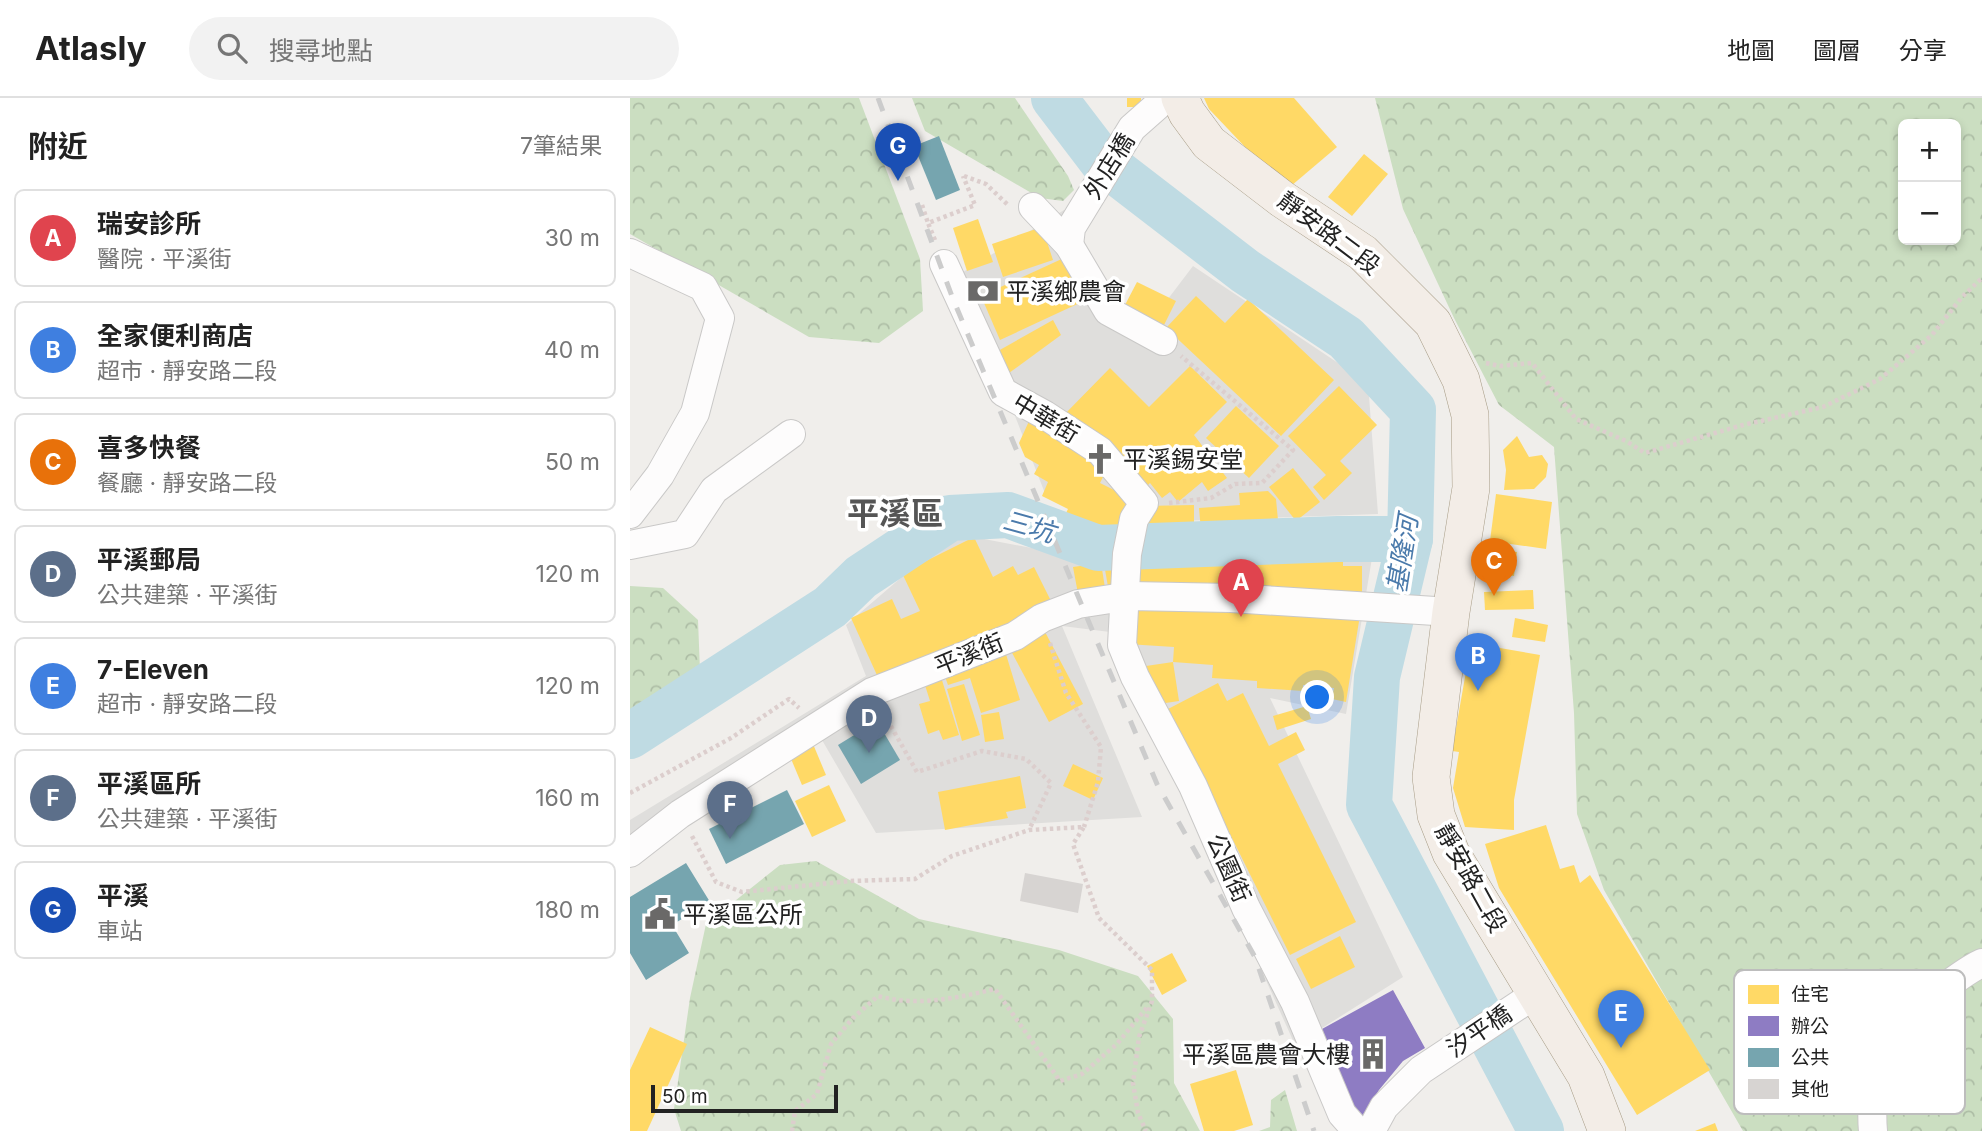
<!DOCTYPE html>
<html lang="zh-TW">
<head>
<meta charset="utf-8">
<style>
  body { margin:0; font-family:Inter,"Noto Sans TC",sans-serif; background:#f2f2f2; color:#222 }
  .controls { position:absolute; right:21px; top:21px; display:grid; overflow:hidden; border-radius:10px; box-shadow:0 4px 10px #0003 }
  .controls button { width:63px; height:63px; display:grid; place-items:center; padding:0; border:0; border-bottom:2px solid #e0e0e0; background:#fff; color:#222; font:35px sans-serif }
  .scale { position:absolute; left:21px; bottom:18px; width:187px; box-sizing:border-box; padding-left:7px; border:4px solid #222; border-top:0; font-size:19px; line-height:24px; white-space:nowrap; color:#222; -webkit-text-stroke:5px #fff; paint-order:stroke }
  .you { position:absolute; left:688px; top:600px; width:24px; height:24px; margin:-18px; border:5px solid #fff; border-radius:50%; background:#1a73e8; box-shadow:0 0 0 10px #1a73e833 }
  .badge { display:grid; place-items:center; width:46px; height:46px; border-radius:50%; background:#d93025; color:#fff; font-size:23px; font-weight:700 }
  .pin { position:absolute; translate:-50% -58px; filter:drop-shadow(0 2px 4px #0008) }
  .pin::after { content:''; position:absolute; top:37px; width:24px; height:21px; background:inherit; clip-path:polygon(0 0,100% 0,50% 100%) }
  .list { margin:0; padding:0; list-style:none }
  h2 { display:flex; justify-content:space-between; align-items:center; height:91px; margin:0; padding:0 28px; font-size:30px }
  h2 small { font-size:23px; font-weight:400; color:#767676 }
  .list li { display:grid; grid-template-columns:46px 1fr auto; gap:21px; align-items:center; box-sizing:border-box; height:98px; margin:0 14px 14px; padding:0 14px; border:2px solid #e0e0e0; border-radius:10px }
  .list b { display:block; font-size:26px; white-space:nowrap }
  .list p { margin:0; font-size:23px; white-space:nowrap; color:#767676 }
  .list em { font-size:23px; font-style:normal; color:#767676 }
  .icon { flex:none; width:38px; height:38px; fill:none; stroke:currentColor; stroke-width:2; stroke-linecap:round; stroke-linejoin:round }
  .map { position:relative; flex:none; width:1352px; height:1033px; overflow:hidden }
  header { display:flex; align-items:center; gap:42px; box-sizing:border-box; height:98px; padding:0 35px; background:#fff; border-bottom:2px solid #e0e0e0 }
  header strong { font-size:33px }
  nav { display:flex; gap:38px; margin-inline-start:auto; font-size:24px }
  .search { width:490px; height:63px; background:#f2f2f2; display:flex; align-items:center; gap:18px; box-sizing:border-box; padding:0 24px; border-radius:38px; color:#767676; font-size:26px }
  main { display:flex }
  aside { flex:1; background:#fff }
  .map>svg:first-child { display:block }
  .residential { fill:#dfdedc }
  .forest { fill:url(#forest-crowns); fill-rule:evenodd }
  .homes { fill:#ffd966 }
  .offices { fill:#8e7cc3 }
  .public { fill:#76a5af }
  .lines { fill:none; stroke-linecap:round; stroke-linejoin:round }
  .river { stroke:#bfdbe3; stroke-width:46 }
  .building { fill:#d7d4d2 }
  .minor-casing { stroke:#c9c8c7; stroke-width:30 }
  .major-casing { stroke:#a79c86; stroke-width:38 }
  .path { stroke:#dccecd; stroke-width:4.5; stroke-dasharray:3.5 3.5; stroke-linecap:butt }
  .minor { stroke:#fdfcfc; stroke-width:28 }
  .major { stroke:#f3ede7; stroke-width:37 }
  .rail { stroke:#ccc; stroke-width:5; stroke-dasharray:14 14; stroke-linecap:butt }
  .labels { text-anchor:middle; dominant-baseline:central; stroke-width:7; stroke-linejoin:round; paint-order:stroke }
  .street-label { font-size:24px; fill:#222; stroke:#fff }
  .poi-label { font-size:24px; fill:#222; stroke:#fff; text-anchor:start }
  .water-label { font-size:26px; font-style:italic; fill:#4a7aab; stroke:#fff }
  .district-label { font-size:32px; font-weight:bold; fill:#555; stroke:#fff }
  .key { fill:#fff; stroke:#bdbdbd; stroke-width:2 }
  .key-label { font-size:19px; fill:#222 }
</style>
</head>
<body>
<header>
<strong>Atlasly</strong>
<div class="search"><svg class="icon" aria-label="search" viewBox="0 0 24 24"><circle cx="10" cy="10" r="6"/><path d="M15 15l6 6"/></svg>搜尋地點</div>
<nav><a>地圖</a><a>圖層</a><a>分享</a></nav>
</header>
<main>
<aside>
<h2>附近<small>7筆結果</small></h2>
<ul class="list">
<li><span class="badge" style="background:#e0444e">A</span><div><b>瑞安診所</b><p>醫院 · 平溪街</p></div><em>30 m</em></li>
<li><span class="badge" style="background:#3f7fe0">B</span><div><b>全家便利商店</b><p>超市 · 靜安路二段</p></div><em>40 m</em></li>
<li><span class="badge" style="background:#e8710a">C</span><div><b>喜多快餐</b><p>餐廳 · 靜安路二段</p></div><em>50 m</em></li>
<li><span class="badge" style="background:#5c6f8a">D</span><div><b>平溪郵局</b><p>公共建築 · 平溪街</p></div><em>120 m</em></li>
<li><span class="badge" style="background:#3f7fe0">E</span><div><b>7-Eleven</b><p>超市 · 靜安路二段</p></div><em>120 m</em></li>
<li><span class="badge" style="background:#5c6f8a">F</span><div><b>平溪區所</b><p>公共建築 · 平溪街</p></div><em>160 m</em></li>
<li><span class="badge" style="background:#1a4fb4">G</span><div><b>平溪</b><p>車站</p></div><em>180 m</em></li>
</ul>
</aside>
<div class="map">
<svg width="1352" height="1033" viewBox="0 0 1352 1033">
  <defs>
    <pattern id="forest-crowns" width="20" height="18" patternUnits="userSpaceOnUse" patternTransform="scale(1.75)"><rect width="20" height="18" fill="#cbdec1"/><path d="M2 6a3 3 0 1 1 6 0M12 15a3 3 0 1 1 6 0" fill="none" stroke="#aebea6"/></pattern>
  </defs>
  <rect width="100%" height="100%" fill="#f0eeeb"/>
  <path class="residential" d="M 434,112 L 486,205 L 522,222 L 563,168 L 738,285 L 748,416 L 519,424 L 515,461 L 743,454 L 716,616 L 640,600 L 773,879 L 665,947 L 480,534 L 432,528 L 512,719 L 246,735 L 192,642 L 0,764 L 0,722 L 236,578 L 216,527 L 323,435 L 475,464 L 481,430 L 416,398 L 330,176 Z"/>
  <g class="forest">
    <path d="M 0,0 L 229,0 L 290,161 L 293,213 L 249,245 L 179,239 L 0,136 Z"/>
    <path d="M 282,0 L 385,0 L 438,78 L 444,92 L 433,103 L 410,100 L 295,33 Z"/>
    <path d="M 745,0 L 1352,0 L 1352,1033 L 1113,1033 L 974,792 L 947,716 L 944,615 L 924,349 L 869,307 L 824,220 L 773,111 ZM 1273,26 L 1326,26 L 1326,142 L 1273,142 Z"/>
    <path d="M 0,488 L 33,490 L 68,522 L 70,573 L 52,595 L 0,625 Z"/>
    <path d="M 186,763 L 289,821 L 429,852 L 508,878 L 543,921 L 544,985 L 570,1033 L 51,1033 L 44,1011 L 60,900 L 76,826 L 150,767 Z"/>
    <path d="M 655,992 L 667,1033 L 629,1033 L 640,1029 L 641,1002 Z"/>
  </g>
  <g class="homes">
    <rect x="497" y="0" width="14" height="9"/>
    <path d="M 574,0 L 664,0 L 707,49 L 661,88 L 616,50 L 579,11 Z"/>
    <path d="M 734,56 L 758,76 L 722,118 L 698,99 Z"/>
    <path d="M 348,121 L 363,164 L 337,173 L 323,130 Z"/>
    <path d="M 412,129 L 423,162 L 373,179 L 362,146 Z"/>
    <path d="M 436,159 L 456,202 L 370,242 L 351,198 Z"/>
    <path d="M 507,184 L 546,203 L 534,227 L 495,207 Z"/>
    <path d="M 566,198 L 595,225 L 618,201 L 704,282 L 651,338 L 536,230 Z"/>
    <path d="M 423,222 L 431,237 L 379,275 L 368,253 Z"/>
    <path d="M 560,268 L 597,304 L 564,337 L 597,380 L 578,393 L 572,384 L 548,404 L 540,394 L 532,400 L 520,385 L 513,392 L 432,319 L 480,270 L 519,309 Z"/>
    <path d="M 709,288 L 747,327 L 710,363 L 722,375 L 694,402 L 683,389 L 696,377 L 658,338 Z"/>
    <path d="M 606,308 L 649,348 L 619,380 L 576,340 Z"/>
    <path d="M 400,321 L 479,367 L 470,385 L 490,395 L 506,406 L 497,444 L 436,415 L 438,411 L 412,398 L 418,384 L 404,376 L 409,367 L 395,359 L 389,345 Z"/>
    <path d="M 887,338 L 899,359 L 912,357 L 918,366 L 916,379 L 904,391 L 874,392 L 876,372 L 873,352 Z"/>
    <path d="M 663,370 L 690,404 L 666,423 L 639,389 Z"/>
    <path d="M 638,393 L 646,401 L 649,433 L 612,436 L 612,430 L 571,433 L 569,410 L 610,407 L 609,395 Z"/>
    <path d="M 866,396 L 922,404 L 916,451 L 860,443 Z"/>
    <path d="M 564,407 L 564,438 L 515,439 L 514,408 Z"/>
    <path d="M 344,439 L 363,479 L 383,468 L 388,477 L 404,469 L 426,513 L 251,586 L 221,520 L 262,501 L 271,521 L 290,513 L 272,475 Z"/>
    <path d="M 859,450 L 887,454 L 884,478 L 856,474 Z"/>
    <path d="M 506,456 L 713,458 L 713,468 L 732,468 L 732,500 L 505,498 Z"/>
    <path d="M 489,463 L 480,500 L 474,466 Z"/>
    <path d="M 471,465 L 476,496 L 449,501 L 443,469 Z"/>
    <path d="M 903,492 L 904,511 L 855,512 L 854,494 Z"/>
    <path d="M 500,500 L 730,517 L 716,604 L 702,601 L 704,590 L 673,587 L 673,593 L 627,590 L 627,583 L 582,580 L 583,567 L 543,564 L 544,549 L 497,546 Z"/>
    <path d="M 885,520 L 918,527 L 915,544 L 882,539 Z"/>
    <path d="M 414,532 L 453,606 L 419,624 L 380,551 Z"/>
    <path d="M 841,545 L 910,557 L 884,702 L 884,732 L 835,729 L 823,690 L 829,654 L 822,653 Z"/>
    <path d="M 375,553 L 390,602 L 351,615 L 340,580 L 318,587 L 313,573 Z"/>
    <path d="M 543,564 L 549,603 L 522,607 L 516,568 Z"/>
    <path d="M 311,579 L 329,637 L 313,642 L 309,632 L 298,636 L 289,606 L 300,603 L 294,584 Z"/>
    <path d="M 588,585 L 597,603 L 613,595 L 639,648 L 666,634 L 675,652 L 648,666 L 726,824 L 660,857 L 538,611 Z"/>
    <path d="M 334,586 L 350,637 L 332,643 L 317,591 Z"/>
    <path d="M 677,608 L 681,621 L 647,632 L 643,618 Z"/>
    <path d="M 369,614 L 374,641 L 355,644 L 351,617 Z"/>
    <path d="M 183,646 L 196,677 L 172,687 L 159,656 Z"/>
    <path d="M 443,666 L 473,680 L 463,702 L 433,688 Z"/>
    <path d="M 390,678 L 396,710 L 376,714 L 378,720 L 315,732 L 308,694 Z"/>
    <path d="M 199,687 L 216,723 L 182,739 L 165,703 Z"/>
    <path d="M 916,727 L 930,771 L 944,767 L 950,785 L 960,777 L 1080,972 L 1007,1017 L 869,790 L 855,746 Z"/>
    <path d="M 710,838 L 725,869 L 681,891 L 666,861 Z"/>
    <path d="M 542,855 L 557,883 L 532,897 L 517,868 Z"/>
    <path d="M 20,929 L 57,946 L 17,1033 L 0,1033 L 0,972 Z"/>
    <path d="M 606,972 L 623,1027 L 604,1033 L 574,1033 L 560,986 Z"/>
    <path d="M 1085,1025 L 1088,1033 L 1065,1033 Z"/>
  </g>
  <path class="offices" d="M 763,892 L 795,950 L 773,963 L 749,992 L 729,1023 L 692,931 Z"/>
  <g class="public">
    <path d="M 309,38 L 330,92 L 306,102 L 284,48 Z"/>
    <path d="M 247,623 L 270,662 L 231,686 L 208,647 Z"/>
    <path d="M 157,692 L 174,726 L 96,766 L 79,731 Z"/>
    <path d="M 56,765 L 80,804 L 42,827 L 59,855 L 16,882 L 0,855 L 0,799 Z"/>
  </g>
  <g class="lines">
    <g class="river">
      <path d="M 424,0 L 472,63 L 615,173 L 716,240 L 783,312 L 780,441 L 747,579 L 739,707 L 911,1033"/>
      <path d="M 0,638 L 200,509 L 231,479 L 320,420 L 378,417 L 468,450 L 708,441 L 780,441"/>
    </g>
  </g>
  <path class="building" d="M 395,775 L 453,786 L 448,815 L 390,803 Z"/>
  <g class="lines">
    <defs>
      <g id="minor">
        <path d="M 403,109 L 439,147 L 478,213 L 533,243"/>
        <path d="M 439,147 L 441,130 L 502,30 L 536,0"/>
        <path d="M 0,155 L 73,189 L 90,220 L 65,315 L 30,377 L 0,416"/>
        <path d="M 314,166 L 373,294 L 415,317 L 470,353 L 514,405 L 504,421 L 497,456 L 492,547 L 505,579 L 563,688 L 616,810 L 665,904 L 712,1016 L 727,1033"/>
        <path d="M 0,447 L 55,436 L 84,392 L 161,336"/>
        <path d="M 0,755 L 50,716 L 242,594 L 385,538 L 412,520 L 448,506 L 500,498 L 601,500 L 821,514"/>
        <path d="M 741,1033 L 754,1009 L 791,972 L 907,895"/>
        <path d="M 1243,1033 C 1241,1013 1244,966 1252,947 C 1260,929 1332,874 1352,865"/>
      </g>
      <path id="major" d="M 550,0 L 557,15 L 579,45 L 652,101 L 733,155 L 803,225 L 831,282 L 840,317 L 841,390 L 821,514 L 801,679 L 806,717 L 821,755 L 956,978 L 977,1033"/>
    </defs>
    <use href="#minor" class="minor-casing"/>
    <use href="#major" class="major-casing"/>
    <g class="path">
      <path d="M 334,78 L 356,86 L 378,107"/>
      <path d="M 292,107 L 298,125"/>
      <path d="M 305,142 L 298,125 L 345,107 L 333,78"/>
      <path d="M 856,265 L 870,268 L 902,265 L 946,321 L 996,343 L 1015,355 L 1113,327 L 1193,309 L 1250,281 L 1302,237 L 1332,199 L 1352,180"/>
      <path d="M 539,405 L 581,400 L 605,386 L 632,385 L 663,352 L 551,258"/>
      <path d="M 420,545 L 436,595 L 471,649 L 468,684 L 454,729"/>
      <path d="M 254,616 L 287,674 L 352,653 L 396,661 L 421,685 L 399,732"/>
      <path d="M 0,695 L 101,640 L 159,601 L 169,610"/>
      <path d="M 62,738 L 86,784 L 112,794 L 220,783 L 285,781 L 322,758 L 399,732 L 454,729 L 443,746 L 469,820 L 522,872 L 522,903 L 509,939 L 503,985 L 508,1015 L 516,1033"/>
      <path d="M 162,1033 L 165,1013 L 187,996 L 201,946 L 223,920 L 248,898 C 286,909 327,900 365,891 L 430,983 L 452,976 L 487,946 L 519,907"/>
    </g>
    <use href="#minor" class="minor"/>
    <use href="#major" class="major"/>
    <path class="rail" d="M 248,0 L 323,201 L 527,686 L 625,859 L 684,1033"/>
  </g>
  <defs>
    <symbol id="bank-bare" viewBox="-9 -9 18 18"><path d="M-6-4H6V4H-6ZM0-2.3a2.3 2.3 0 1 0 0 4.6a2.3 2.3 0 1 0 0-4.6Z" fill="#6a6968" stroke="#fff" stroke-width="2.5" paint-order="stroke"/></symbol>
    <symbol id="church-bare" viewBox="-9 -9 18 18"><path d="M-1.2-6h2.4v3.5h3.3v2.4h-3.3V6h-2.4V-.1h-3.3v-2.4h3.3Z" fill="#6a6968" stroke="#fff" stroke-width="2.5" paint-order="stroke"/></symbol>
    <symbol id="civic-bare" viewBox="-9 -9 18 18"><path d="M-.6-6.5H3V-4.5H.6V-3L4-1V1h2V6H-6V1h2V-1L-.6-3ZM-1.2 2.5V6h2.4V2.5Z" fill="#6a6968" stroke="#fff" stroke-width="2.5" paint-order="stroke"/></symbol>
    <symbol id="building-bare" viewBox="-9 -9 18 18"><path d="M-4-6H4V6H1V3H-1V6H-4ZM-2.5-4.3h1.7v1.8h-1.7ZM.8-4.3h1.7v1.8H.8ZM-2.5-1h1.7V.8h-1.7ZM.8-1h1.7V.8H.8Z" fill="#6a6968" stroke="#fff" stroke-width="2.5" paint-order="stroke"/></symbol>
  </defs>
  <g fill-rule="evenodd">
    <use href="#bank-bare" x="331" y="171" width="44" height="44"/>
    <use href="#church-bare" x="448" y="339" width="44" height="44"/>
    <use href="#civic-bare" x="8" y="794" width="44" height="44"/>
    <use href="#building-bare" x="721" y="934" width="44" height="44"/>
  </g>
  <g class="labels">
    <g class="street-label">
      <text transform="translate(479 68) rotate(-58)">外店橋</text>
      <text transform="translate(699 135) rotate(37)">靜安路二段</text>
      <text transform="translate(416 320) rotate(31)">中華街</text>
      <text transform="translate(339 556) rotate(-22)">平溪街</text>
      <text transform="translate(599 770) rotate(66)">公園街</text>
      <text transform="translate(841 780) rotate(61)">靜安路二段</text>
      <text transform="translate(849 933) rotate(-34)">汐平橋</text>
    </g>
    <g class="poi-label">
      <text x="376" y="193">平溪鄉農會</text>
      <text x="493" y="361">平溪錫安堂</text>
      <text x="53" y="816">平溪區公所</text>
      <text x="720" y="956" text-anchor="end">平溪區農會大樓</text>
    </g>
    <g class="water-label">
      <text transform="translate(399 428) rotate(16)">三坑</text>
      <text transform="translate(772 456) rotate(-81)">基隆河</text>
    </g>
    <g class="district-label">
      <text x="265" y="415">平溪區</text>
    </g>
  </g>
  <rect x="1104" y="872" width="231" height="144" rx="10" class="key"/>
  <rect x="1118" y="887" width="31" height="19" fill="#ffd966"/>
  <rect x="1118" y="918" width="31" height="20" fill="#8e7cc3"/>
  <rect x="1118" y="950" width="31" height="19" fill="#76a5af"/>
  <rect x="1118" y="981" width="31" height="20" fill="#d7d4d2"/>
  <g class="key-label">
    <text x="1161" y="903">住宅</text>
    <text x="1161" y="935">辦公</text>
    <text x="1161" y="966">公共</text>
    <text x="1161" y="998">其他</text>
  </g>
</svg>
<div class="controls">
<button>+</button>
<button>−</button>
</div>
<div class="scale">50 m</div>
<div class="you"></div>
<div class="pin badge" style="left:611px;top:519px;background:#e0444e">A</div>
<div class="pin badge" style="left:848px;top:593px;background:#3f7fe0">B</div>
<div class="pin badge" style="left:864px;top:498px;background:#e8710a">C</div>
<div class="pin badge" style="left:239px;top:655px;background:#5c6f8a">D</div>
<div class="pin badge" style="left:991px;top:950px;background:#3f7fe0">E</div>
<div class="pin badge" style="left:100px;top:741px;background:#5c6f8a">F</div>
<div class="pin badge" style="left:268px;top:83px;background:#1a4fb4">G</div>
</div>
</main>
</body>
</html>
